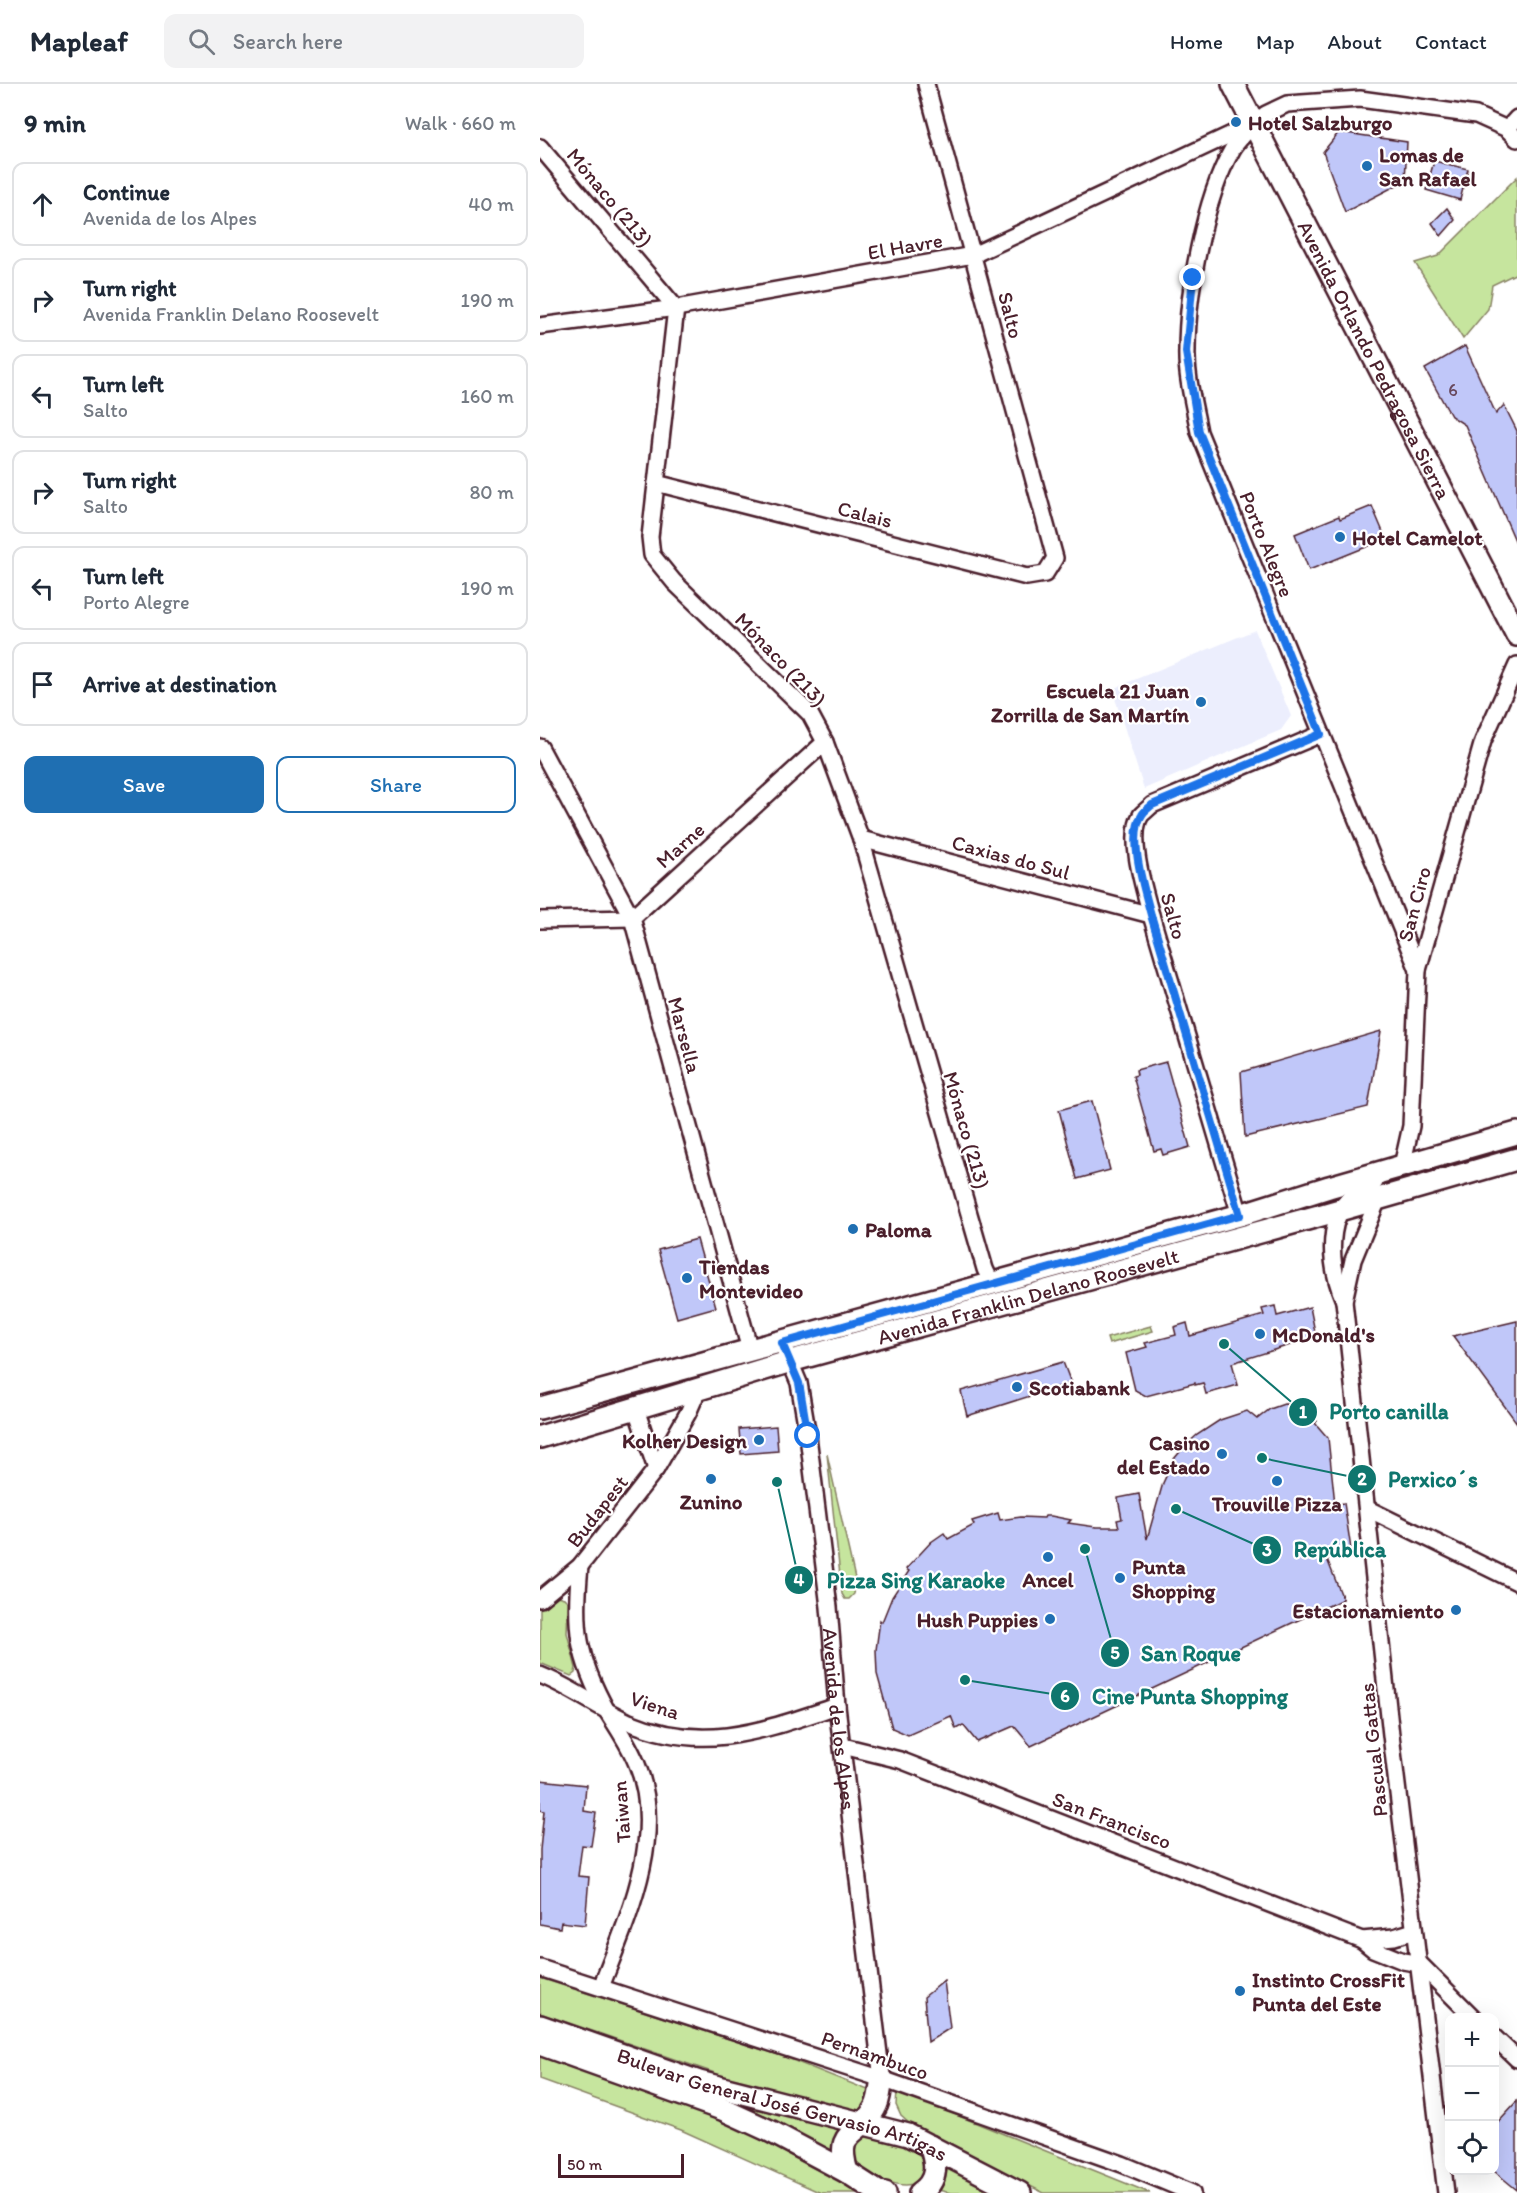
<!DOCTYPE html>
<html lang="en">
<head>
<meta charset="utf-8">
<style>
  body { margin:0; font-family:Itim,sans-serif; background:#f2f2f3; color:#1f2937 }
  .controls { position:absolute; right:18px; bottom:18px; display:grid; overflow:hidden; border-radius:12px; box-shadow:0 6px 24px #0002 }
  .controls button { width:54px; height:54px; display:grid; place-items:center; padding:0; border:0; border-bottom:2px solid #e0e1e3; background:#fff; color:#1f2937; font:30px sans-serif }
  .scale { position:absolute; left:18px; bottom:15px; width:126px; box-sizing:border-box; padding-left:6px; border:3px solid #4a1f2b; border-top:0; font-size:16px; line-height:21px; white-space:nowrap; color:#4a1f2b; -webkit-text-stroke:4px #fff; paint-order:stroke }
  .stop { position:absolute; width:18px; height:18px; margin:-14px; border:4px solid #1a73e8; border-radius:50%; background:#fff }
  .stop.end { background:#1a73e8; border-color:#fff; box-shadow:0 2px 6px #0008 }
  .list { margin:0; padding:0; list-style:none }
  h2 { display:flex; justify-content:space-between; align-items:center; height:78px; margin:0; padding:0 24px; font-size:26px }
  h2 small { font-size:20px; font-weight:400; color:#747a83 }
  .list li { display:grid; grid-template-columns:39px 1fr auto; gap:18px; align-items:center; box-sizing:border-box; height:84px; margin:0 12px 12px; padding:0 12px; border:2px solid #e0e1e3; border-radius:12px }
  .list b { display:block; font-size:22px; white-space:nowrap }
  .list p { margin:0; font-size:20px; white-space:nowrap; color:#747a83 }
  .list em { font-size:20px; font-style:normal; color:#747a83 }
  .actions { display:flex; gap:12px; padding:18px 24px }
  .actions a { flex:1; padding:14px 0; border:2px solid #1f6fb2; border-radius:12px; text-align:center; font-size:21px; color:#1f6fb2 }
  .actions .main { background:#1f6fb2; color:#fff }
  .icon { flex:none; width:33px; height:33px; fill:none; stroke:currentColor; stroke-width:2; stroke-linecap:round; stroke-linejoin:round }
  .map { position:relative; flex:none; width:977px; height:2109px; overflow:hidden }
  header { display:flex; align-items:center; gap:36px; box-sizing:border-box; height:84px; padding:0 30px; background:#fff; border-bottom:2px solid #e0e1e3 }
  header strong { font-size:28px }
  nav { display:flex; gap:33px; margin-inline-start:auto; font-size:21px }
  .search { width:420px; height:54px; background:#f2f2f3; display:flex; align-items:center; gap:15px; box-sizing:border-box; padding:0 21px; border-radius:12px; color:#747a83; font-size:22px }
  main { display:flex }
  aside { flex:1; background:#fff }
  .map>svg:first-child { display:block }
  .built { fill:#eceefd }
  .green { fill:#c6e59e; stroke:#888264; stroke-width:1.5 }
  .building { fill:#c0c7f9; stroke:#4a1f2b; stroke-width:1.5 }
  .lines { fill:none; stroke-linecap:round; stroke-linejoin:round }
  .street-casing { stroke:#4a1f2b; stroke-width:20 }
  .secondary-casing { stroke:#4a1f2b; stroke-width:26 }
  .street { stroke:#fff; stroke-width:15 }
  .secondary { stroke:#fff; stroke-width:21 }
  .route { stroke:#1a73e8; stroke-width:8 }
  .poi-dot { fill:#1f6fb2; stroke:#fff; stroke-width:2 }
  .labels { text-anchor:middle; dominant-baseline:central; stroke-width:4.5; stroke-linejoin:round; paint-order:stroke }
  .number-label { font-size:18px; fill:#68495e }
  .poi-label { font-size:21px; font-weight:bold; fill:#4a1f2b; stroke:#fff; text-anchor:start }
  .street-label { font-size:21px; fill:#4a1f2b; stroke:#fff }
  .leader { fill:none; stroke:#0f766e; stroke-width:2 }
  .callout-dot { fill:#0f766e; stroke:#fff; stroke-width:2 }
  .mark-label { font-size:18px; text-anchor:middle; font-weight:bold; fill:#fff }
  .callout-label { font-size:22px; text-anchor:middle; font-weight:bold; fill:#0f766e; stroke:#fff; stroke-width:4.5; stroke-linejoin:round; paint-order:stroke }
</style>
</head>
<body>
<header>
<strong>Mapleaf</strong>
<div class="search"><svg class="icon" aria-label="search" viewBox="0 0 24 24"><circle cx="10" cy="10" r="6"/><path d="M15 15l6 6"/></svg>Search here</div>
<nav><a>Home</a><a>Map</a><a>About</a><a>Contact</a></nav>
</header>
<main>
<aside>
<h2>9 min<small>Walk · 660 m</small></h2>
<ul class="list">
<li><svg class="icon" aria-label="ahead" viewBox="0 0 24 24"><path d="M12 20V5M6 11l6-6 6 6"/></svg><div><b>Continue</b><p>Avenida de los Alpes</p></div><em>40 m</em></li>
<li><svg class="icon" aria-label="right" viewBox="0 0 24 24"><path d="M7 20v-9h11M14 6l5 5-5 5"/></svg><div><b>Turn right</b><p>Avenida Franklin Delano Roosevelt</p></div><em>190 m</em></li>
<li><svg class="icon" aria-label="left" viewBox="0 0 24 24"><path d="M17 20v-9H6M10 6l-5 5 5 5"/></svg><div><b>Turn left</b><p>Salto</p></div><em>160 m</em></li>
<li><svg class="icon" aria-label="right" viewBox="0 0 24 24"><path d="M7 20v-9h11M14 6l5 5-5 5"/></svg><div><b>Turn right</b><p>Salto</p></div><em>80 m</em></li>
<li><svg class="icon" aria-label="left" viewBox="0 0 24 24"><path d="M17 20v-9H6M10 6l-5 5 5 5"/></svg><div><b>Turn left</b><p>Porto Alegre</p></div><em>190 m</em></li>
<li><svg class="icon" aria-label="arrive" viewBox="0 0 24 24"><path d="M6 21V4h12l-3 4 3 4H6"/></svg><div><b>Arrive at destination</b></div></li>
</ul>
<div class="actions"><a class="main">Save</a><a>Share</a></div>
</aside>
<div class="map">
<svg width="977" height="2109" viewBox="0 0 977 2109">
  <rect width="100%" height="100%" fill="#fff"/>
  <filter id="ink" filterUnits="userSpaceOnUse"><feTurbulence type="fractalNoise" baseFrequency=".0167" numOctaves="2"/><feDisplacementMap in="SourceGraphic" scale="12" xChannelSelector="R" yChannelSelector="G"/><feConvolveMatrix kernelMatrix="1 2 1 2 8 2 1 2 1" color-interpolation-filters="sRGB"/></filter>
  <g filter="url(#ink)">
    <path class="built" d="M 715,546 L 751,632 L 741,646 L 604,705 L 572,605 Z"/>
    <g class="green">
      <path d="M 977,93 L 977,189 L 952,201 L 948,225 L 923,255 L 875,179 L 898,172 Z"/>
      <path d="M 611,1242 L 613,1247 L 569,1260 L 567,1254 Z"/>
      <path d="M 287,1370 L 316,1499 L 314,1510 L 309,1515 L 305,1515 L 302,1510 Z"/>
      <path d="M 17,1512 L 24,1514 L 28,1518 L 27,1549 L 36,1584 L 35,1589 L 31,1592 L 0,1579 L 0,1525 Z"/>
      <path d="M 0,1894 L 242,1972 L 328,2006 L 329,2016 L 325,2025 L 317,2027 L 198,1997 L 0,1929 Z"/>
      <path d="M 0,1969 L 197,2043 L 320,2109 L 281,2109 L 141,2046 L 0,1995 Z"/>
      <path d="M 357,2007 L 610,2109 L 504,2109 L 391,2052 L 370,2040 L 361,2032 L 356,2021 Z"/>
      <path d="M 184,2015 L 304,2044 L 295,2069 Z"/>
      <path d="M 327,2051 C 350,2053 372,2059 388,2076 L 387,2090 C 384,2093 380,2098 376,2099 C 361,2106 328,2092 318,2080 C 315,2076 314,2071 313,2066 L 319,2056 Z"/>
      <path d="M 408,2083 L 460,2109 L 411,2109 L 398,2106 L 402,2100 Z"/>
    </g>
    <g class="building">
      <path d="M 799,48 L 867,58 L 865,97 L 805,128 L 783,68 Z"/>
      <path d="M 894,77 L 928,85 L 920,116 L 886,106 Z"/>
      <path d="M 907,124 L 915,136 L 901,152 L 892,139 Z"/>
      <path d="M 925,262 L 956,330 L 964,321 L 977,347 L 977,461 L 925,341 L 911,332 L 885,285 Z"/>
      <path d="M 832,422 L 846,455 L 769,486 L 755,450 L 799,432 L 800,435 Z"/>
      <path d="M 841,947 L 828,1023 L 705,1053 L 701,988 Z"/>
      <path d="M 626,978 L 650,1063 L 623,1071 L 621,1065 L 614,1067 L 593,992 L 597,991 L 596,986 Z"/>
      <path d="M 552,1017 L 570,1086 L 537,1095 L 519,1026 Z"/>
      <path d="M 157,1155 L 176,1223 L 137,1234 L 118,1166 Z"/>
      <path d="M 735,1222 L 737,1232 L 770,1223 L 776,1253 L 692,1279 L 698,1301 L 666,1310 L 663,1299 L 655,1301 L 655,1299 L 606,1312 L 595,1306 L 586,1269 L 607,1263 L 605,1259 L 636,1251 L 634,1243 L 647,1239 L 650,1252 L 724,1231 L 722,1225 Z"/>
      <path d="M 977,1237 L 977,1339 L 913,1252 Z"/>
      <path d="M 523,1278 L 531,1299 L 427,1332 L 421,1307 Z"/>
      <path d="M 744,1320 L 754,1321 L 758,1325 L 761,1322 L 777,1337 L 775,1339 L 788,1354 L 795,1420 L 804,1419 L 811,1465 L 787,1475 L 803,1515 L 491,1662 L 474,1642 L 437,1658 L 423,1641 L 416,1645 L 411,1632 L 368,1651 L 352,1644 L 337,1590 L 336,1566 L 340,1536 L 342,1538 L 352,1513 L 369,1487 L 366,1485 L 391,1458 L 404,1449 L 408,1455 L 434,1441 L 432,1437 L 458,1429 L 460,1436 L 481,1433 L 504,1434 L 505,1432 L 511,1432 L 531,1436 L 528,1439 L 556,1443 L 579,1443 L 577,1436 L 582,1435 L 578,1414 L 599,1410 L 607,1455 L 623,1399 L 634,1375 L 644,1363 L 657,1351 L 680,1336 L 707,1327 L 717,1335 L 730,1325 Z"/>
      <path d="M 236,1342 L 238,1367 L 201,1370 L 199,1345 Z"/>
      <path d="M 0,1696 L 46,1701 L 44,1727 L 56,1729 L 51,1762 L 42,1761 L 38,1792 L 49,1793 L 45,1841 L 21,1838 L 20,1844 L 0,1840 L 0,1766 L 4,1727 L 0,1726 Z"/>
      <path d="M 404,1897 L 410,1944 L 388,1958 L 384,1913 Z"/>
      <path d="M 977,2017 L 977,2106 L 954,2087 L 954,2042 Z"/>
    </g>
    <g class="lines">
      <defs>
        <g id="street">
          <path d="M 709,45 C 703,52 696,58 692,66 C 664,115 647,210 647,266 C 646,293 654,321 659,348 L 878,886"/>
          <path d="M 967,45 L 977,34"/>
          <path d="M 0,63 L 136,224 L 110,453 L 112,471 L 134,498 L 270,630 L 285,658 L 321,755 L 445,1185 L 452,1200"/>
          <path d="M 0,242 L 136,224 L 433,171 L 713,40 L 726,30 L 747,20 L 820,15 L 936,31 L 967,45 L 977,55"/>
          <path d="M 116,399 L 487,493 L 505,490 L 515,474 L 386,0"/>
          <path d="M 0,663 L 92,834 L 210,1266"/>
          <path d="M 321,755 L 611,831"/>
          <path d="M 0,836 L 92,834 L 285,658"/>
          <path d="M 862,1082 L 871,1042 L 878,886 L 943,657 L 977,581"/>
          <path d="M 835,1098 C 783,1115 787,1176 804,1217 L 851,1651 L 906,2109"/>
          <path d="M 700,1131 L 611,831 C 605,808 587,753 601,731 C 604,728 609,724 612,721 L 781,650"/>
          <path d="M 804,1217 L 813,1176 L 839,1113"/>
          <path id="s1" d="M 246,1268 L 259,1299 L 268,1352 L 289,1523 L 297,1622 L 342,1995"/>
          <path d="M 96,1325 L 116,1385"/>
          <path d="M 828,1425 L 977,1498"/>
          <path d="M 40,1482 C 34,1542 37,1573 67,1627 C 78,1645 91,1663 98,1683 C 126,1753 86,1838 61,1903"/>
          <path d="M 0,1515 L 40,1482 L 116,1385 L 148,1329 L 159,1304"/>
          <path d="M 0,1591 C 31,1603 58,1624 89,1638 C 165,1670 224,1646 297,1622"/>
          <path d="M 303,1662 L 360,1676 L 822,1856 L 833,1865 L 863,1877 L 880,1880 L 934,1934"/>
          <path d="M 822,1856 L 854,1853 L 874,1847"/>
          <path d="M 0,1884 L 342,1995 L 582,2080 L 652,2109"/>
          <path d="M 954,1953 L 977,1975"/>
        </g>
        <g id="secondary">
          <path id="s2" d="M 693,0 L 977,551"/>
          <path d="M 0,1324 L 700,1131 L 789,1103 L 977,1049"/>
          <path id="s3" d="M 0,1353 L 258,1275 L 782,1131 L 977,1075"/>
          <path id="s4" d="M 0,1942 L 159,1998 L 368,2051 L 480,2109"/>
          <path d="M 0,1960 L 182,2025 L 230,2047 L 307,2088 L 338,2108 L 345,2109"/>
          <path d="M 307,2088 C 294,2043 319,2054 335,2024 C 340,2016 340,2004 342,1995"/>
          <path d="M 380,2109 C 398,2097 397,2080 390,2062"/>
        </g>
      </defs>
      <use href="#street" class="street-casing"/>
      <use href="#secondary" class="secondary-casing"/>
      <use href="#street" class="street"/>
      <use href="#secondary" class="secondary"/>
    </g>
  </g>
  <g class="lines" filter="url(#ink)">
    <path class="route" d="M 268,1352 L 259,1299 L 242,1259 L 700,1131 L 611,831 C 605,808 587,752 602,731 C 604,727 609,724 612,721 L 781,650 L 659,348 L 646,268 L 653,194"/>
  </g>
  <g class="poi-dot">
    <circle cx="696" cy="38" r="6"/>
    <circle cx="827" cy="82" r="6"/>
    <circle cx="800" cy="453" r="6"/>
    <circle cx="661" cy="618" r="6"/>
    <circle cx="313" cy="1145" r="6"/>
    <circle cx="147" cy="1194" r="6"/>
    <circle cx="720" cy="1250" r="6"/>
    <circle cx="477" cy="1303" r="6"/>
    <circle cx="219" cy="1356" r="6"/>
    <circle cx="682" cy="1370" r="6"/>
    <circle cx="171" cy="1395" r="6"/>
    <circle cx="737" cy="1397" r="6"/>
    <circle cx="508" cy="1473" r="6"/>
    <circle cx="580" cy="1494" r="6"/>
    <circle cx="916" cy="1526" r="6"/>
    <circle cx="510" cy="1535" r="6"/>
    <circle cx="700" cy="1907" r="6"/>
  </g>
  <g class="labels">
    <g class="number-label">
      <text x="913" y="306">6</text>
    </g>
    <g class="poi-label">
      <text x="708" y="38">Hotel Salzburgo</text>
      <text x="839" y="70">Lomas de<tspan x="839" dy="24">San Rafael</tspan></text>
      <text x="812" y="453">Hotel Camelot</text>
      <text x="649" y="606" text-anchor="end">Escuela 21 Juan<tspan x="649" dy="24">Zorrilla de San Martín</tspan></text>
      <text x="325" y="1145">Paloma</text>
      <text x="159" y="1182">Tiendas<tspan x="159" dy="24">Montevideo</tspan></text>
      <text x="732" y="1250">McDonald's</text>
      <text x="489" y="1303">Scotiabank</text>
      <text x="207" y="1356" text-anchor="end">Kolher Design</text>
      <text x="670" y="1358" text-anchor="end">Casino<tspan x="670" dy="24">del Estado</tspan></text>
      <text x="171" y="1417" text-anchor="middle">Zunino</text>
      <text x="737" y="1419" text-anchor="middle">Trouville Pizza</text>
      <text x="592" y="1482">Punta<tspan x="592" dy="24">Shopping</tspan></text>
      <text x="508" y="1495" text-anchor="middle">Ancel</text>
      <text x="904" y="1526" text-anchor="end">Estacionamiento</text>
      <text x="498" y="1535" text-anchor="end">Hush Puppies</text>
      <text x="712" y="1895">Instinto CrossFit<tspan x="712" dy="24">Punta del Este</tspan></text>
    </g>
    <g class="street-label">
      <text transform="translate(70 113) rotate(50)">Mónaco (213)</text>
      <text transform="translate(365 162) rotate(-10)">El Havre</text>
      <text transform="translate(471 231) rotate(75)">Salto</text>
      <text stroke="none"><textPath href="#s2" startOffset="310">Avenida Orlando Pedragosa Sierra</textPath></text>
      <text transform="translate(325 430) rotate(14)">Calais</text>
      <text transform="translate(727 460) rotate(68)">Porto Alegre</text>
      <text transform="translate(241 575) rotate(46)">Mónaco (213)</text>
      <text transform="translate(140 761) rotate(-42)">Marne</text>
      <text transform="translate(471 773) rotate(15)">Caxias do Sul</text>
      <text transform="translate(874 820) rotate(-75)">San Ciro</text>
      <text transform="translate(634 832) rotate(74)">Salto</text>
      <text transform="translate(145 951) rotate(75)">Marsella</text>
      <text transform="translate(427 1046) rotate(74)">Mónaco (213)</text>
      <text stroke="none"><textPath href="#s3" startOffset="508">Avenida Franklin Delano Roosevelt</textPath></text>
      <text transform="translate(57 1427) rotate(-52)">Budapest</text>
      <text transform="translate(115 1621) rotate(18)">Viena</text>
      <text stroke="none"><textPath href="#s1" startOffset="372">Avenida de los Alpes</textPath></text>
      <text transform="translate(833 1666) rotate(-96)">Pascual Gattas</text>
      <text transform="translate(81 1728) rotate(-94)">Taiwan</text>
      <text transform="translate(572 1736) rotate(21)">San Francisco</text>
      <text transform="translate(335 1971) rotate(19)">Pernambuco</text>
      <text stroke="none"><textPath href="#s4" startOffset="255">Bulevar General José Gervasio Artigas</textPath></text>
    </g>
  </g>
  <path class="leader" d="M684 1260L763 1328M722 1374L822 1395M636 1425L727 1466M237 1398L259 1496M545 1465L575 1569M425 1596L525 1612"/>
  <g class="callout-dot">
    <circle cx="684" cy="1260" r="6"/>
    <circle cx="722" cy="1374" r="6"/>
    <circle cx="636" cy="1425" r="6"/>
    <circle cx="237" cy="1398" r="6"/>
    <circle cx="545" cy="1465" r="6"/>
    <circle cx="425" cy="1596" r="6"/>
    <circle cx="763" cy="1328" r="15"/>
    <circle cx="822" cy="1395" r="15"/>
    <circle cx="727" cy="1466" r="15"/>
    <circle cx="259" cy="1496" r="15"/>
    <circle cx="575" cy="1569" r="15"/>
    <circle cx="525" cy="1612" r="15"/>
  </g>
  <g class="mark-label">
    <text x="763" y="1334">1</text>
    <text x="822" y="1401">2</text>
    <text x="727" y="1472">3</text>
    <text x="259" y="1502">4</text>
    <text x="575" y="1575">5</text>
    <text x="525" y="1618">6</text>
  </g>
  <g class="callout-label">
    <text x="849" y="1335">Porto canilla</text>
    <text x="893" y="1403">Perxico´s</text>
    <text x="800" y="1473">República</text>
    <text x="376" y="1504">Pizza Sing Karaoke</text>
    <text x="651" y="1577">San Roque</text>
    <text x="650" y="1620">Cine Punta Shopping</text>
  </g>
</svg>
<div class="controls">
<button>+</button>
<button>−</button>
<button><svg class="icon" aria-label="locate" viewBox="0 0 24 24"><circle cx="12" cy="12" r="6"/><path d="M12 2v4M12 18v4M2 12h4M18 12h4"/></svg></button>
</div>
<div class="scale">50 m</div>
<div class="stop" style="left:268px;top:1352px"></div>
<div class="stop end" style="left:653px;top:194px"></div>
</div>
</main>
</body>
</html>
